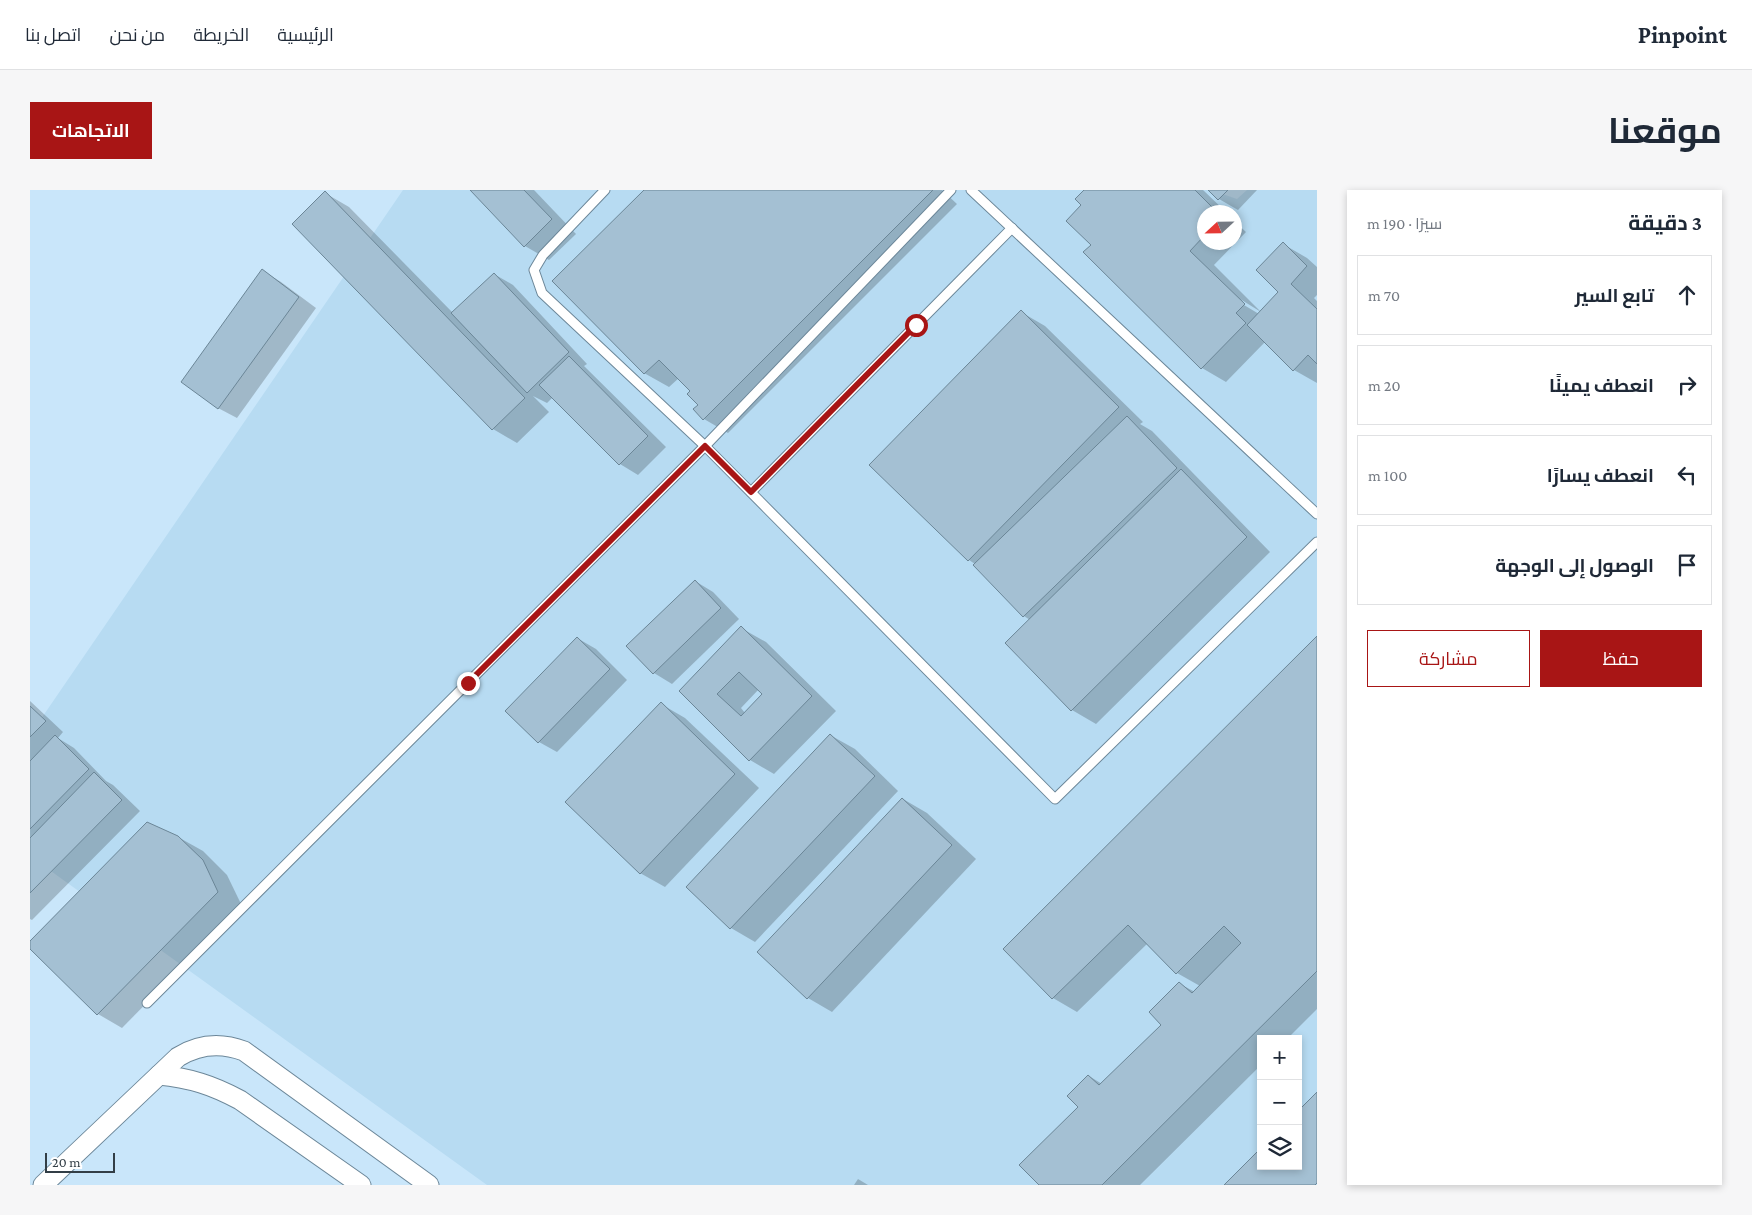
<!DOCTYPE html>
<html lang="ar">
<head>
<meta charset="utf-8">
<style>
  body { margin:0; font-family:"Crimson Pro",Cairo,serif; background:#f6f6f7; color:#1f2937; direction:rtl }
  .controls { position:absolute; right:15px; bottom:15px; display:grid; overflow:hidden; border-radius:0px; box-shadow:0 2px 8px #0003 }
  .controls button { width:45px; height:45px; display:grid; place-items:center; padding:0; border:0; border-bottom:1px solid #e0e1e3; background:#fff; color:#1f2937; font:25px sans-serif }
  .compass { position:absolute; left:1167px; top:15px; width:45px; height:45px; border-radius:50%; background:#fff; box-shadow:0 2px 8px #0003; rotate:248deg }
  .scale { position:absolute; left:15px; bottom:12px; width:70px; box-sizing:border-box; padding-left:5px; border:2px solid #323e46; border-top:0; font-size:14px; line-height:18px; white-space:nowrap; color:#323e46; -webkit-text-stroke:4px #fff; paint-order:stroke }
  .stop { position:absolute; width:15px; height:15px; margin:-11px; border:4px solid #a81515; border-radius:50%; background:#fff }
  .stop.end { background:#a81515; border-color:#fff; box-shadow:0 1px 5px #0008 }
  .list { margin:0; padding:0; list-style:none }
  h2 { display:flex; justify-content:space-between; align-items:center; height:65px; margin:0; padding:0 20px; font-size:21px }
  h2 small { font-size:16px; font-weight:400; color:#747a83 }
  .list li { display:grid; grid-template-columns:32px 1fr auto; gap:15px; align-items:center; box-sizing:border-box; height:80px; margin:0 10px 10px; padding:0 10px; border:1px solid #e0e1e3; border-radius:0px }
  .list b { display:block; font-size:19px; white-space:nowrap }
  .list em { font-size:16px; font-style:normal; color:#747a83 }
  .actions { display:flex; gap:10px; padding:15px 20px }
  .actions a { flex:1; padding:11px 0; border:1px solid #a81515; border-radius:0px; text-align:center; font-size:18px; color:#a81515 }
  .actions .main { background:#a81515; color:#fff }
  .icon { flex:none; width:28px; height:28px; fill:none; stroke:currentColor; stroke-width:2; stroke-linecap:round; stroke-linejoin:round }
  .map { position:relative; flex:none; width:1287px; height:995px; overflow:hidden; direction:ltr; border-radius:0px }
  header { display:flex; align-items:center; gap:30px; box-sizing:border-box; height:70px; padding:0 25px; background:#fff; border-bottom:1px solid #e0e1e3 }
  header strong { font-size:24px }
  nav { display:flex; gap:28px; margin-inline-start:auto; font-size:18px }
  .intro { display:flex; align-items:center; justify-content:space-between; box-sizing:border-box; height:120px; padding:0 30px }
  h1 { margin:0; font-size:35px }
  .button { padding:12px 22px; border-radius:0px; background:#a81515; color:#fff; font-size:18px; font-weight:700 }
  main { display:flex; gap:30px; padding:0 30px }
  aside { flex:1; background:#fff; border-radius:0px; box-shadow:0 2px 8px #0003 }
  .map>svg:first-child { display:block }
  .built { fill:#b7dbf2; fill-rule:evenodd }
  .shadow { fill:#0003; fill-rule:evenodd }
  .building { fill:#a4c0d3; stroke:#6b8697; fill-rule:evenodd }
  .lines { fill:none; stroke-linecap:round; stroke-linejoin:round }
  .lane-casing { stroke:#6c8799; stroke-width:11 }
  .street-casing { stroke:#6c8799; stroke-width:21 }
  .lane { stroke:#fff; stroke-width:9 }
  .street { stroke:#fff; stroke-width:19 }
  .route { stroke:#a81515; stroke-width:6 }
</style>
</head>
<body>
<header>
<strong>Pinpoint</strong>
<nav><a>الرئيسية</a><a>الخريطة</a><a>من نحن</a><a>اتصل بنا</a></nav>
</header>
<div class="intro"><h1>موقعنا</h1><a class="button">الاتجاهات</a></div>
<main>
<aside>
<h2>3 دقيقة<small>سيرًا · 190 m</small></h2>
<ul class="list">
<li><svg class="icon" aria-label="ahead" viewBox="0 0 24 24"><path d="M12 20V5M6 11l6-6 6 6"/></svg><div><b>تابع السير</b></div><em>70 m</em></li>
<li><svg class="icon" aria-label="right" viewBox="0 0 24 24"><path d="M7 20v-9h11M14 6l5 5-5 5"/></svg><div><b>انعطف يمينًا</b></div><em>20 m</em></li>
<li><svg class="icon" aria-label="left" viewBox="0 0 24 24"><path d="M17 20v-9H6M10 6l-5 5 5 5"/></svg><div><b>انعطف يسارًا</b></div><em>100 m</em></li>
<li><svg class="icon" aria-label="arrive" viewBox="0 0 24 24"><path d="M6 21V4h12l-3 4 3 4H6"/></svg><div><b>الوصول إلى الوجهة</b></div></li>
</ul>
<div class="actions"><a class="main">حفظ</a><a>مشاركة</a></div>
</aside>
<div class="map">
<svg width="1287" height="995" viewBox="0 0 1287 995">
  <rect width="100%" height="100%" fill="#c9e6fa"/>
  <path class="built" d="M 373,0 L 1181,0 L 1207,9 L 1217,0 L 1287,0 L 1287,995 L 457,995 L 0,666 L 0,545 ZM 1174,22 L 1204,22 L 1204,52 L 1174,52 ZM 1231,849 L 1268,849 L 1268,976 L 1231,976 Z"/>
  <g class="shadow">
    <path d="M 441,0 L 504,0 L 546,44 L 519,70 L 495,56 Z"/>
    <path d="M 616,0 L 912,0 L 927,14 L 698,243 L 674,229 L 669,215 L 662,201 L 649,188 L 639,197 L 614,183 Z"/>
    <path d="M 1056,0 L 1173,0 L 1196,22 L 1174,22 L 1174,52 L 1204,52 L 1204,31 L 1216,42 L 1184,75 L 1231,122 L 1250,102 L 1253,54 L 1277,68 L 1287,77 L 1287,105 L 1284,108 L 1287,111 L 1287,193 L 1264,180 L 1235,152 L 1196,192 L 1172,178 L 1062,54 L 1053,15 ZM 1210,109 L 1231,122 L 1229,124 L 1209,112 Z"/>
    <path d="M 1180,0 L 1227,0 L 1208,20 L 1189,9 Z"/>
    <path d="M 295,3 L 319,17 L 423,123 L 464,84 L 483,95 L 557,174 L 554,176 L 636,257 L 608,285 L 590,274 L 523,207 L 517,213 L 503,206 L 519,222 L 487,253 L 463,239 Z"/>
    <path d="M 233,81 L 251,92 L 286,118 L 207,228 L 188,218 Z"/>
    <path d="M 991,122 L 1015,136 L 1113,232 L 1110,234 L 1122,241 L 1240,362 L 1066,534 L 1042,520 L 976,453 L 1000,430 L 994,426 L 945,374 L 939,370 Z"/>
    <path d="M 665,391 L 683,402 L 709,429 L 642,494 L 624,483 L 598,456 Z"/>
    <path d="M 711,438 L 736,452 L 806,521 L 744,584 L 720,570 L 650,501 ZM 729,499 L 734,504 L 715,523 L 711,518 Z"/>
    <path d="M 547,448 L 566,459 L 597,490 L 527,562 L 509,552 Z"/>
    <path d="M 1287,448 L 1287,819 L 1257,849 L 1231,849 L 1231,875 L 1110,995 L 1010,995 L 1049,917 L 1059,886 L 1072,894 L 1133,835 L 1150,794 L 1165,802 L 1170,796 L 1147,783 L 1118,753 L 1047,822 L 1023,808 Z"/>
    <path d="M 0,511 L 33,542 L 28,548 L 44,558 L 76,591 L 83,595 L 110,621 L 2,730 L 0,729 Z"/>
    <path d="M 631,514 L 655,528 L 729,598 L 635,697 L 610,683 Z"/>
    <path d="M 800,545 L 825,559 L 868,601 L 725,752 L 701,738 L 658,697 Z"/>
    <path d="M 873,609 L 897,623 L 946,669 L 802,822 L 778,808 L 729,762 Z"/>
    <path d="M 148,647 L 173,661 L 197,685 L 212,716 L 92,838 L 68,824 L 0,757 L 0,752 Z"/>
    <path d="M 828,989 L 838,995 L 824,995 Z"/>
  </g>
  <g class="building">
    <path d="M 440,0 L 494,0 L 522,29 L 494,57 Z"/>
    <path d="M 614,0 L 903,0 L 673,230 L 663,219 L 668,215 L 657,204 L 660,201 L 629,170 L 614,184 L 522,91 Z"/>
    <path d="M 1054,0 L 1165,0 L 1187,22 L 1174,22 L 1174,46 L 1160,61 L 1215,114 L 1206,123 L 1216,133 L 1171,179 L 1053,62 L 1061,55 L 1036,31 L 1051,15 L 1045,9 Z"/>
    <path d="M 1178,0 L 1198,0 L 1188,10 Z"/>
    <path d="M 295,1 L 495,208 L 462,240 L 262,34 Z"/>
    <path d="M 1253,52 L 1277,76 L 1261,94 L 1287,119 L 1287,174 L 1278,165 L 1263,181 L 1217,135 L 1248,102 L 1226,80 Z"/>
    <path d="M 232,79 L 269,107 L 188,219 L 151,192 Z"/>
    <path d="M 464,83 L 539,162 L 497,203 L 421,123 Z"/>
    <path d="M 991,120 L 1089,217 L 938,371 L 839,275 Z"/>
    <path d="M 539,166 L 618,246 L 589,275 L 509,195 Z"/>
    <path d="M 1097,226 L 1147,278 L 993,427 L 943,375 Z"/>
    <path d="M 1151,279 L 1217,347 L 1041,521 L 975,453 Z"/>
    <path d="M 665,390 L 691,418 L 623,484 L 596,456 Z"/>
    <path d="M 711,436 L 782,506 L 719,571 L 649,501 ZM 709,482 L 732,504 L 711,526 L 687,504 Z"/>
    <path d="M 1287,446 L 1287,781 L 1072,995 L 1009,995 L 989,975 L 1048,917 L 1037,906 L 1058,885 L 1069,895 L 1131,835 L 1119,822 L 1149,792 L 1162,803 L 1211,753 L 1194,736 L 1146,784 L 1098,735 L 1022,809 L 973,759 Z"/>
    <path d="M 547,447 L 580,479 L 508,553 L 475,521 Z"/>
    <path d="M 631,512 L 705,584 L 610,684 L 535,612 Z"/>
    <path d="M 0,516 L 16,531 L 0,547 Z"/>
    <path d="M 800,544 L 845,586 L 700,739 L 656,697 Z"/>
    <path d="M 25,545 L 59,579 L 0,639 L 0,571 Z"/>
    <path d="M 64,582 L 92,610 L 0,703 L 0,648 Z"/>
    <path d="M 872,608 L 922,655 L 777,809 L 727,762 Z"/>
    <path d="M 117,632 L 148,646 L 173,670 L 188,702 L 67,825 L 0,759 L 0,751 Z"/>
    <path d="M 1287,902 L 1287,993 L 1285,995 L 1194,995 L 1231,958 L 1231,976 L 1268,976 L 1268,921 Z"/>
  </g>
  <g class="lines">
    <defs>
      <g id="lane">
        <path d="M 575,0 L 513,65 L 504,80 L 512,103 L 675,256 L 1025,609 L 1287,352"/>
        <path d="M 941,0 L 1287,324"/>
        <path d="M 721,302 L 982,38"/>
        <path d="M 117,813 L 675,256 L 921,0"/>
      </g>
      <g id="street">
        <path d="M 129,885 C 160,888 182,895 210,910 L 331,995"/>
        <path d="M 13,995 L 148,867 C 169,854 190,852 214,861 L 399,995"/>
      </g>
    </defs>
    <use href="#lane" class="lane-casing"/>
    <use href="#street" class="street-casing"/>
    <use href="#lane" class="lane"/>
    <use href="#street" class="street"/>
  </g>
  <g class="lines">
    <path class="route" d="M 438,493 L 675,256 L 721,302 L 886,135"/>
  </g>
</svg>
<div class="controls">
<button>+</button>
<button>−</button>
<button><svg class="icon" aria-label="layers" viewBox="0 0 24 24"><path d="M12 4l9 5-9 5-9-5zM3 14l9 5 9-5"/></svg></button>
</div>
<svg class="compass" viewBox="-18 -18 36 36"><path d="M0-13l5 13h-10z" fill="#e53935"/><path d="M0 13l5-13h-10z" fill="#747a83"/></svg>
<div class="scale">20 m</div>
<div class="stop" style="left:886px;top:135px"></div>
<div class="stop end" style="left:438px;top:493px"></div>
</div>
</main>
</body>
</html>
